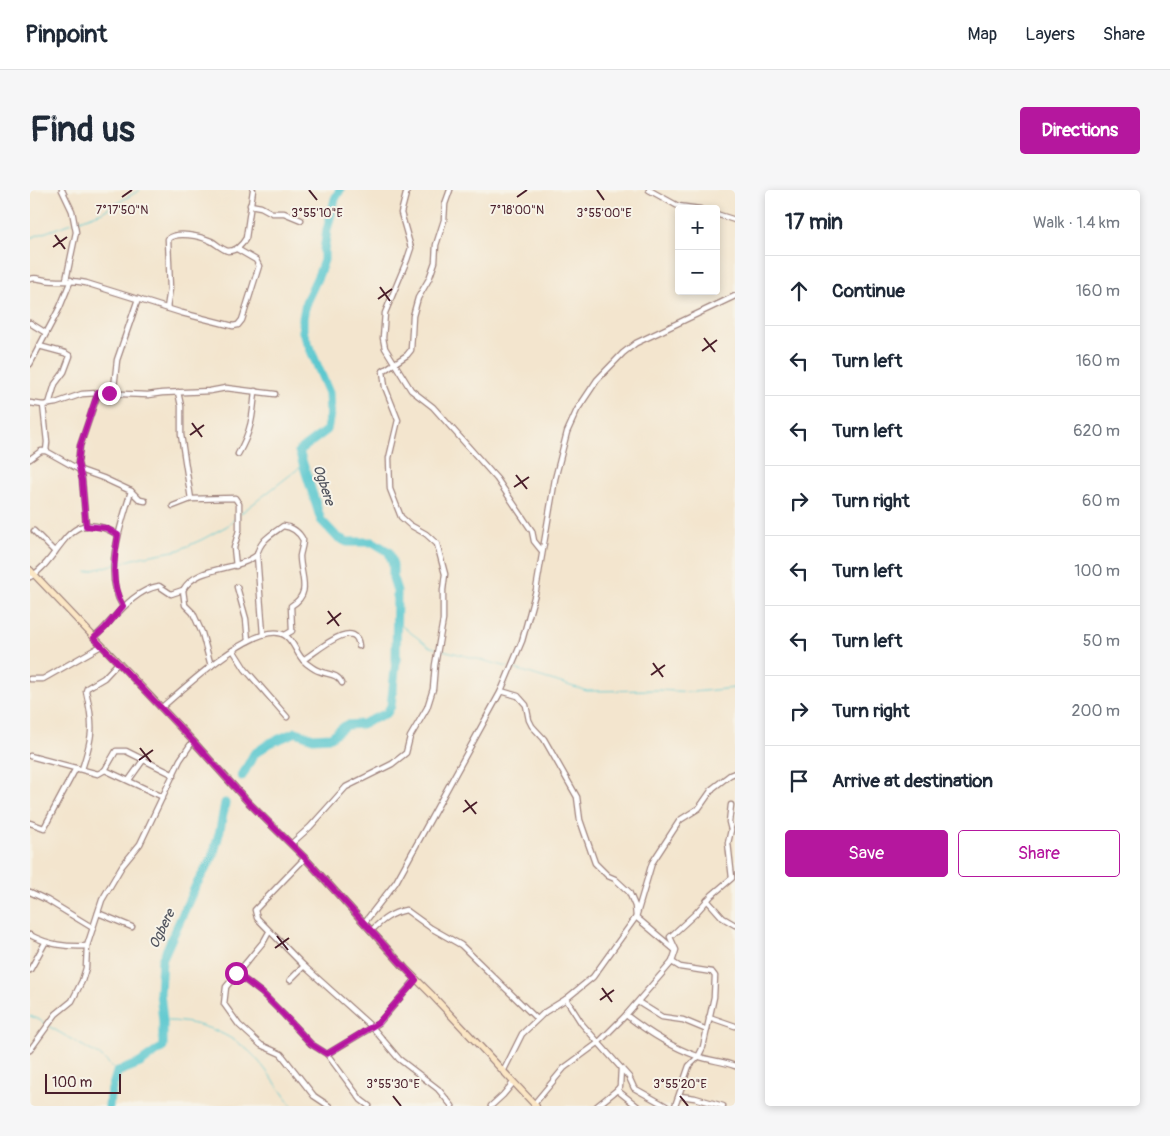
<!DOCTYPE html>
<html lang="en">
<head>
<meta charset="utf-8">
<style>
  body { margin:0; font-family:Pangolin,sans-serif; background:#f6f6f7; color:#1f2937 }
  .controls { position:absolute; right:15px; top:15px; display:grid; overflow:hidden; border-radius:5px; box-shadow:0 2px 8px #0003 }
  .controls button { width:45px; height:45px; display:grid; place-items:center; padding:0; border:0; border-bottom:1px solid #e0e1e3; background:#fff; color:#1f2937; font:25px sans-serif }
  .scale { position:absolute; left:15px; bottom:12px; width:76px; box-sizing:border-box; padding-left:5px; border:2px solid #4a1f2b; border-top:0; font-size:14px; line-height:18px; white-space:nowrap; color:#4a1f2b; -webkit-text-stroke:4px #f7f3e8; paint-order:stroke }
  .stop { position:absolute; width:15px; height:15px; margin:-11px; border:4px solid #b5179e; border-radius:50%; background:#fff }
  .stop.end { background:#b5179e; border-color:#fff; box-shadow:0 1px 5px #0008 }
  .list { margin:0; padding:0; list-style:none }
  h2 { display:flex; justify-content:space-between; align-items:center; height:65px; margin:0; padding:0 20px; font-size:21px }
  h2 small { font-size:16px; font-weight:400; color:#747a83 }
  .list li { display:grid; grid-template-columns:32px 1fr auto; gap:15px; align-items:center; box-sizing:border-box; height:70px; padding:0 20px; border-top:1px solid #e0e1e3 }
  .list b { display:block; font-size:19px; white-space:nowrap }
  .list em { font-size:16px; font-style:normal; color:#747a83 }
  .actions { display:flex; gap:10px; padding:15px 20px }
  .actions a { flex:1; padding:11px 0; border:1px solid #b5179e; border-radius:5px; text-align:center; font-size:18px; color:#b5179e }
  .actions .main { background:#b5179e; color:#fff }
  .icon { flex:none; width:28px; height:28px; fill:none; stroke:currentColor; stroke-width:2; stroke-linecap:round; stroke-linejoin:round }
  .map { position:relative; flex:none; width:705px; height:916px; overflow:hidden; border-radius:5px }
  header { display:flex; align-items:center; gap:30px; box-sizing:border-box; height:70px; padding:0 25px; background:#fff; border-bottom:1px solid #e0e1e3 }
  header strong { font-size:24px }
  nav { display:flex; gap:28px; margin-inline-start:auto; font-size:18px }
  .intro { display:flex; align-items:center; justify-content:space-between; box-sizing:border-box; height:120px; padding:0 30px }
  h1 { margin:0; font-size:35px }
  .button { padding:12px 22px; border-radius:5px; background:#b5179e; color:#fff; font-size:18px; font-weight:700 }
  main { display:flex; gap:30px; padding:0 30px }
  aside { flex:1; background:#fff; border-radius:5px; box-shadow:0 2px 8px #0003 }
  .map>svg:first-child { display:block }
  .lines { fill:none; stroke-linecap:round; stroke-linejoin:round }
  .stream { stroke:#5bc8cf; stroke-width:1 }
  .river { stroke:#5bc8cf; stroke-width:9 }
  .minor-casing { stroke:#9e827c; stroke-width:7 }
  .secondary-casing { stroke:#9e827c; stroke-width:8 }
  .minor { stroke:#fff; stroke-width:4.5 }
  .secondary { stroke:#fbe6c4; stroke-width:5.5 }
  .route { stroke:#b5179e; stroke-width:6 }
  .ticks { fill:none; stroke:#4a1f2b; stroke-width:2 }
  .labels { text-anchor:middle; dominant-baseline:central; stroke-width:4; stroke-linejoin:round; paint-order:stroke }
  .water-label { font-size:14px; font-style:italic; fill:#4f525c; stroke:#f7f3e8 }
  .ticks-label { font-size:12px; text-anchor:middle; fill:#4a1f2b; stroke:#f7f3e8; stroke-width:4; stroke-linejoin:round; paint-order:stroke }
</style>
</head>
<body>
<header>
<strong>Pinpoint</strong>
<nav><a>Map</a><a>Layers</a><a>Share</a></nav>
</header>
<div class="intro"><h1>Find us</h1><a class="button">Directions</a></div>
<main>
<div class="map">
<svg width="705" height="916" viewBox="0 0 705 916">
  <rect width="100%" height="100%" fill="#f7f3e8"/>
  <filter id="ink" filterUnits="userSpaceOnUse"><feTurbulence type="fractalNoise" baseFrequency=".02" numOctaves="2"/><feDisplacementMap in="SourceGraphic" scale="10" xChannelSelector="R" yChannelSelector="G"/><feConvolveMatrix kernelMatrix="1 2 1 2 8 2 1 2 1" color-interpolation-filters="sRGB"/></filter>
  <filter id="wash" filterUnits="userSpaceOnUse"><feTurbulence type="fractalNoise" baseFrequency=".0096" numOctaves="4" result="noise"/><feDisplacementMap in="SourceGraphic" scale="20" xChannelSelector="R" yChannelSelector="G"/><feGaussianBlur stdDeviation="1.12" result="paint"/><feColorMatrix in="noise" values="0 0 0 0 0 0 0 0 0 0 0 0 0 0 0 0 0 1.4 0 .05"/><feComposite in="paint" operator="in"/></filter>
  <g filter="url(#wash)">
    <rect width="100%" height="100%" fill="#f3e5ce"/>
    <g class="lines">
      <g class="stream">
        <path d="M 45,32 L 72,22 L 110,0"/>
        <path d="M 0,48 L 41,33"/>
        <path d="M 210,324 L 273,275"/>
        <path d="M 57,382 L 111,367 L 149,360 L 173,349 L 197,336 L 207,327"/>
        <path d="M 365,431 L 400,457 L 405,458"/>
        <path d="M 409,459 L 478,477"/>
        <path d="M 482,478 L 557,501 L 628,500 L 663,502 L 705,498"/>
        <path d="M 0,826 L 8,829 L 17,835"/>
        <path d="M 133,831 C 164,830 195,841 219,861 C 233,874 250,900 262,916"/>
        <path d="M 20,837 L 72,867 L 87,882"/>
      </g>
      <g class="river">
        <path d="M 212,586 L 224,564 L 240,553 L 266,542 L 283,548 L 301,547 L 316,535 L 332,534 L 357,523 L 361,516 L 366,471 L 367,401 L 363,388 L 363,375 L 359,362 L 343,352 L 317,352 L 307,347 L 291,330 L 269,261 L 297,240 L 300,224 L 299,203 L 273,142 L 273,128 L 276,112 L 289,84 L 294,70 L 294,60 L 297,40 L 305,9 L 310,0"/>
        <path d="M 79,916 L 80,906 L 87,882 L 110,873 L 133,857 L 133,831 L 130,803 L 132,770 L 165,697 L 183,666 L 190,640 L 195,613"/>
      </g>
    </g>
  </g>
  <g filter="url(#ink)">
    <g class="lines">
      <defs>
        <g id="minor">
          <path d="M 32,0 L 42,21 L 46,42 L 36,90"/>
          <path d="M 377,0 L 371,23 L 381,58 L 377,70 L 355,123 L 353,148 L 355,158 L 381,200 L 403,217 L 467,289 L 502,341 L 504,351 L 512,361"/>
          <path d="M 619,0 L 648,16 L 670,19"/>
          <path d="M 220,15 L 231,17 L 242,23 L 254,23 L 271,30"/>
          <path d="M 686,24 L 705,30"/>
          <path d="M 0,89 C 6,87 9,89 15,90 C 29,92 42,90 56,93 L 152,123 L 203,136 L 208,135 L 212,130 L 229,76 L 226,70 L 207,59"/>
          <path d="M 137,118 L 140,99 L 138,49 C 147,41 170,46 181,51 C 187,54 191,59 198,61 C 207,61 212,55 216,48 L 223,0"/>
          <path d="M 0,133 L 16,143"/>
          <path d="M 9,156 L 35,163 L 40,166 L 34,182 L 25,194 L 19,214"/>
          <path d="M 0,174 L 30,117 L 41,90"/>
          <path d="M 148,202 L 151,216 L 151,245 L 161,309"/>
          <path d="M 79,203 L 84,198 L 87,170 L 108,109"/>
          <path d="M 0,213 L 13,215 L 26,213 L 52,204 L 68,203 L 118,205 L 132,203 L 180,201 L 196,198 L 245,204"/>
          <path d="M 13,215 L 17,252 L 16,261"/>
          <path d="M 208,264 C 221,242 223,226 225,201"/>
          <path d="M 0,269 L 11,261 L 16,261 L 48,279 L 73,288 L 101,301 L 110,310 L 115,311"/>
          <path d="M 143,316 L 161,309 L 205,308 L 209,314 L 209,340 L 204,358 L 206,376"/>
          <path d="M 56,336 L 52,289 L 48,273 L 50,256 L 68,203"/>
          <path d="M 4,341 L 25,362"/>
          <path d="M 0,387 C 34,367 36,313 88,345"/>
          <path d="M 207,397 L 216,429 L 218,451"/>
          <path d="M 93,417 C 72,383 91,336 101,301"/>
          <path d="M 233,444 L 227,365 C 230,350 242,344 253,336 C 262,337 269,342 273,350 C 273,355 271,360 270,366 C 270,386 283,403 261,416 L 262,441 L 255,445"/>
          <path d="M 64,448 C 84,430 101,401 129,396 L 141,404 L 153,400"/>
          <path d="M 203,460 L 215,479 L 257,527"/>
          <path d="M 273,470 C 284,464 326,425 329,456"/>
          <path d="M 181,476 L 172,443 L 163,423 L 155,415 L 153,400 C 167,375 206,382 227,365"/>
          <path d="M 0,489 L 13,489 L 71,456"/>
          <path d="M 471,501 L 488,506 L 496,515 L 499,530 L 502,536 L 514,549 L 547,607 L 550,630 L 565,673 L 578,686 L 585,689 L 599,702 L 605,716 L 606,727 L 645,760"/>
          <path d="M 131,518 C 151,501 230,426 256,446 C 265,453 267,466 276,473 C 280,476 285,480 289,481 C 298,485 307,483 312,493"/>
          <path d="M 0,566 L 68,584 L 75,580 L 86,561 L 96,561 L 144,585"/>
          <path d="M 52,579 C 63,546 64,536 56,501 L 57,498 L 74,488 L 88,473"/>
          <path d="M 75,580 L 133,607"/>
          <path d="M 99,590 L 114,569"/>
          <path d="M 0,633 L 14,638 L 46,578"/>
          <path d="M 261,654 L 280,637 L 316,597 L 362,574 L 376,563 L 380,547 L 397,518 L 403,499 L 405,475 L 413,430 L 413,400 L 415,384 L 407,354 L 396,344 L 380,335 L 371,327 L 360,299 L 359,268 L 368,230 L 355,197 L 353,181 L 377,165 L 381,160 L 383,126 L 388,108 L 399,89 L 405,72 L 406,55 L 414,30 L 415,14 L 420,0"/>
          <path d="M 0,702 L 17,710 L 63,738"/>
          <path d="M 677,710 L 693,728 L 705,735"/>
          <path d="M 68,723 L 102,737"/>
          <path d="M 334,733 L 366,692 L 471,501 L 492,451 L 506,400 L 525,289 L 537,242 L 547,220 L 567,190 L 593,163 L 606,153 L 705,106"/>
          <path d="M 341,741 C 352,730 361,723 376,720 L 401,738 L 431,755 L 507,829"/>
          <path d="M 239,742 L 234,751 L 196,797 L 194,814 L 209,835 L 231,855 L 251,864 L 284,906 L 299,916"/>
          <path d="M 0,745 C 19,755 36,757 57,756"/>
          <path d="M 642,772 L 650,777 L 682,782 L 685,786 L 684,807 L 673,857 L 668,867 L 659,876 L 645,916"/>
          <path d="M 274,776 L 343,838 L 369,869 L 408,899 L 422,916"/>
          <path d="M 0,780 L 15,753"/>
          <path d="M 206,783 L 232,803 L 254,825 L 281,854 L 297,864 L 349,833 L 386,789"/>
          <path d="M 260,790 L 274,776 L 227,728 L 225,720 L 275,668"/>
          <path d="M 536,809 L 552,834 L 599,887 L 604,898 L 636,916"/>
          <path d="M 608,812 L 632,827 L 653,830 L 677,840"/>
          <path d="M 596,825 C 618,842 641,857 667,866 C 680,871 693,871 705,876"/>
          <path d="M 679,827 L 705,836"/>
          <path d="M 0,860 L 26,824 L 42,811 L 52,791 L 56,778 L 57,756 L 72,710 L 92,676 L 110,654 L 150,570 L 163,551"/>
          <path d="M 297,864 L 331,910 L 339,916"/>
          <path d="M 473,882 L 492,844 L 515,822 L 536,809 L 563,787 L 606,727 L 622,673 L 650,630 L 669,618 L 683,598 L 700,585 L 705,583"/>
          <path d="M 587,900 L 607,916"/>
          <path d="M 650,906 L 665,908 L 693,916"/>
          <path d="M 504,914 L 534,878 L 568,853 L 596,825 L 642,772 L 646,760 L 640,747 L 665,724 L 682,705 L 702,688 L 698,653 L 701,640 L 699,632 L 701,615"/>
          <path d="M 461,916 L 473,905 L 483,893"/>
          <path d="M 567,916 L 587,900 L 590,896 L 591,878"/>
        </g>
        <path id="secondary" d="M 0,380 L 163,551 L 218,612 L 275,668 L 375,778 L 401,804 L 506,916"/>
      </defs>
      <use href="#minor" class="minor-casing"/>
      <use href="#secondary" class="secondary-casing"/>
      <use href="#minor" class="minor"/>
      <use href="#secondary" class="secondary"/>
    </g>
  </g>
  <g class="lines" filter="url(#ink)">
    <path class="route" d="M 79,203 L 68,202 L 50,256 L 48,273 L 52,290 L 56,336 L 76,338 L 88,345 C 84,369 80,395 93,416 L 75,438 L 64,448 L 163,551 L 218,612 L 275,668 L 386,790 L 348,833 L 297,864 L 281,854 L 254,825 L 232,803 L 206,783"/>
  </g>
  <path class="ticks" d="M 279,0 L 287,10M 567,0 L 574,10M 92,7 L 102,0M 487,7 L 497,0M 25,45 L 35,59M 23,57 L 37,47M 350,97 L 360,111M 348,109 L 362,99M 674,148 L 685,162M 672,161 L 687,150M 162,233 L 172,247M 160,245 L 174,235M 486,285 L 497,299M 484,297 L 499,287M 298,421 L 309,436M 297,434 L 311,423M 623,473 L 633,487M 621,485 L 635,475M 110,558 L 121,572M 109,570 L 123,560M 435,610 L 446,624M 433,622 L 447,612M 247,746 L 258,760M 245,758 L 259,748M 572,798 L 582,812M 570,810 L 584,800M 363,906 L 371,916M 650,906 L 658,916"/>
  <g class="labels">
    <g class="water-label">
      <text transform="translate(294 295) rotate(72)">Ogbere</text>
      <text transform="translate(132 739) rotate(-64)">Ogbere</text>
    </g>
  </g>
  <g class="ticks-label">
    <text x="92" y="24">7°17'50"N</text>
    <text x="487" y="24">7°18'00"N</text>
    <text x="287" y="27">3°55'10"E</text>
    <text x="574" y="27">3°55'00"E</text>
    <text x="363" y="898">3°55'30"E</text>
    <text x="650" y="898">3°55'20"E</text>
  </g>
</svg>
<div class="controls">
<button>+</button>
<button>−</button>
</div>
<div class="scale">100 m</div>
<div class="stop" style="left:206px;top:783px"></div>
<div class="stop end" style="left:79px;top:203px"></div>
</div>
<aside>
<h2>17 min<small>Walk · 1.4 km</small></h2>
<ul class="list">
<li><svg class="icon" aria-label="ahead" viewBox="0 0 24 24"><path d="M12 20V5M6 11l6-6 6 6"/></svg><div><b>Continue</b></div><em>160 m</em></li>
<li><svg class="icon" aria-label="left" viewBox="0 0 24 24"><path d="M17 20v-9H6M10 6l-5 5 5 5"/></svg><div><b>Turn left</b></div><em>160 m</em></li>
<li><svg class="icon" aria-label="left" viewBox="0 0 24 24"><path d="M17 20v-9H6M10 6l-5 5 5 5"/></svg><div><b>Turn left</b></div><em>620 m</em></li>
<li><svg class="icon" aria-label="right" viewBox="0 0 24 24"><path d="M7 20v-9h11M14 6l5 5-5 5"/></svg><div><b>Turn right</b></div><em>60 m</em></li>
<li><svg class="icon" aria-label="left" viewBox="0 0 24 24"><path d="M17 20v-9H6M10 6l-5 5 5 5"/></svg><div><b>Turn left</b></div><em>100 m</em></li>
<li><svg class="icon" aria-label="left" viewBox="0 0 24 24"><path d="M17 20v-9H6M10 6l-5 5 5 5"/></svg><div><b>Turn left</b></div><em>50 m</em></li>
<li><svg class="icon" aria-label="right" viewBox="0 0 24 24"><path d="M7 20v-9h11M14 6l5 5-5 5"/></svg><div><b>Turn right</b></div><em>200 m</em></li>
<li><svg class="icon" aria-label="arrive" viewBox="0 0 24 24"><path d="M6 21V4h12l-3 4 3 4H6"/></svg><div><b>Arrive at destination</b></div></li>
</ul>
<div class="actions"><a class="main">Save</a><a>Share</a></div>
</aside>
</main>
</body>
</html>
